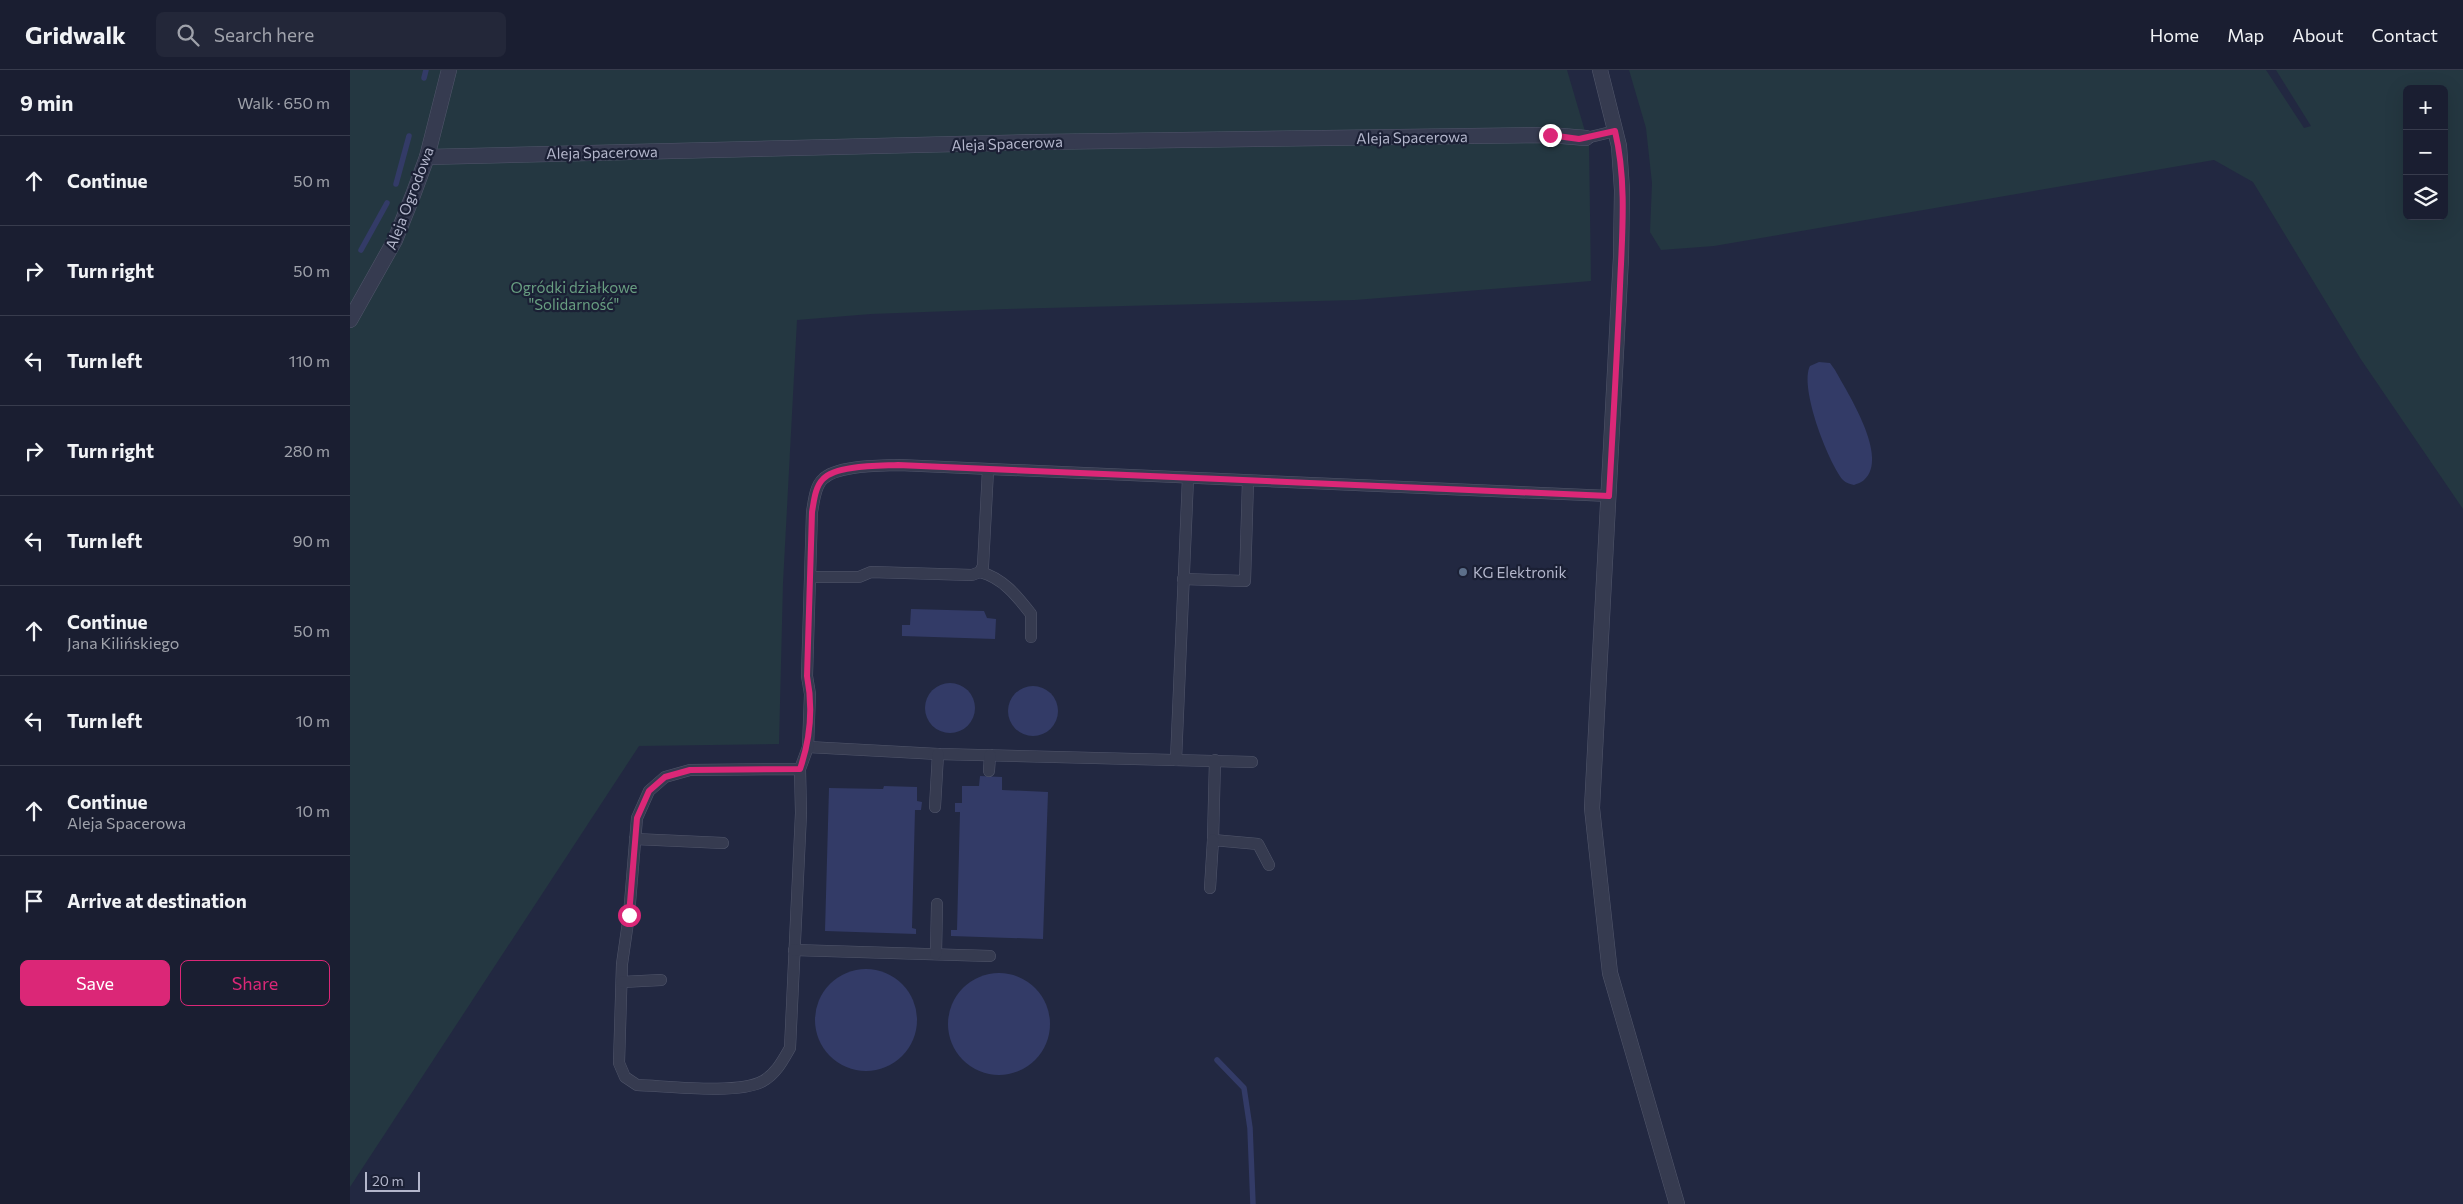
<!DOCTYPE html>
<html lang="en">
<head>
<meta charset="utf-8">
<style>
  body { margin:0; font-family:Commissioner,sans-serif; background:#232739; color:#f1f3f6 }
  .controls { position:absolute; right:15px; top:15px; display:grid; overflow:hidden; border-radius:8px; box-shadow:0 5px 20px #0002 }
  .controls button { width:45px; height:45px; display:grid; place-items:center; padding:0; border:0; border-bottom:1px solid #383c4d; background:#1a1e31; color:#f1f3f6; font:25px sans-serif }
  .scale { position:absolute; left:15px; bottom:12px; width:55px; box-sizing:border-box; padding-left:5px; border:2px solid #b3b6cb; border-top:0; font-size:14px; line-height:18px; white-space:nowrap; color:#b3b6cb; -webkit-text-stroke:4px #1b2035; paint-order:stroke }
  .stop { position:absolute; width:15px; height:15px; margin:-11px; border:4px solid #db2777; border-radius:50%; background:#fff }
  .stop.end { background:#db2777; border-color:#fff; box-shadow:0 1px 5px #0008 }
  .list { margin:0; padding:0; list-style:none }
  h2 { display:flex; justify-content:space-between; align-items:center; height:65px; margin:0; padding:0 20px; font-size:21px }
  h2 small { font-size:16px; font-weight:400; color:#9fa2ab }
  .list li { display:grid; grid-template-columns:32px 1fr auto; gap:15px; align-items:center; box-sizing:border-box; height:90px; padding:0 20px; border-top:1px solid #383c4d }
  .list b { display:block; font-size:19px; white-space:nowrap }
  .list p { margin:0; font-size:16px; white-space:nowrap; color:#9fa2ab }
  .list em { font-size:16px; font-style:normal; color:#9fa2ab }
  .actions { display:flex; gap:10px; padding:15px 20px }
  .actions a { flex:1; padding:11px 0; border:1px solid #db2777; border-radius:8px; text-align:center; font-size:18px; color:#db2777 }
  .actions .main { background:#db2777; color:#fff }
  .icon { flex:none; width:28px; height:28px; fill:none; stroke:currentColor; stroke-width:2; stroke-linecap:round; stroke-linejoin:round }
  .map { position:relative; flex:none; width:2113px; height:1134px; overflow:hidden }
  header { display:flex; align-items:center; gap:30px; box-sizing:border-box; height:70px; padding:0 25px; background:#1a1e31; border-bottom:1px solid #383c4d }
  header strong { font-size:24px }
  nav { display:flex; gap:28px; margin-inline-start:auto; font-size:18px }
  .search { width:350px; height:45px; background:#232739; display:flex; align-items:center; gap:12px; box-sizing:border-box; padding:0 18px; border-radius:8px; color:#9fa2ab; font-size:19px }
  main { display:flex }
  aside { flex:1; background:#1a1e31 }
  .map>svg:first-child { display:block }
  .green { fill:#243741; fill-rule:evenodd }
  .water { fill:#333b67 }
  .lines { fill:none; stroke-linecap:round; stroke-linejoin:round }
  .stream { stroke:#333b67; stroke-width:5.5 }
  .service-casing { stroke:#51566b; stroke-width:12 }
  .pedestrian-casing { stroke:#51566b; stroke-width:16 }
  .tertiary-casing { stroke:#51566b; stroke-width:16 }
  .service { stroke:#363b50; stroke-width:11 }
  .pedestrian { stroke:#363b50; stroke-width:15 }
  .tertiary { stroke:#363b50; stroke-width:15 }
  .route { stroke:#db2777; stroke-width:6 }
  .service-dot { fill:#5c6f8a; stroke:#1b2035; stroke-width:2 }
  .labels { text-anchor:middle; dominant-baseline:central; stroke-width:4.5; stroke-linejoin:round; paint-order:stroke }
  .street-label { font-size:15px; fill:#b3b6cb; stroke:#1b2035 }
  .park-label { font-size:15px; fill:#689e81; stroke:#1b2035 }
  .poi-label { font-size:15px; fill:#b3b6cb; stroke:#1b2035; text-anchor:start }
</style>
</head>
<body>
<header>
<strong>Gridwalk</strong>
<div class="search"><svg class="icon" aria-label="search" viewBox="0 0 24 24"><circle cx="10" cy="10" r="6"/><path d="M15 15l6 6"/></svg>Search here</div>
<nav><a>Home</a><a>Map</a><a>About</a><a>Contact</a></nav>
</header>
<main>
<aside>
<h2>9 min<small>Walk · 650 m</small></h2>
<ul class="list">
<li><svg class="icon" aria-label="ahead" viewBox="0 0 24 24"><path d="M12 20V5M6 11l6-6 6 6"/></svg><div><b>Continue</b></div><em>50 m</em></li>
<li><svg class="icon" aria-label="right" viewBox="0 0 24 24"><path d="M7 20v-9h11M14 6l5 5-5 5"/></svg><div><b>Turn right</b></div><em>50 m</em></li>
<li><svg class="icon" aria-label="left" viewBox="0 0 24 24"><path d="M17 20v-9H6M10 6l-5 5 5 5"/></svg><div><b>Turn left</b></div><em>110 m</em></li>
<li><svg class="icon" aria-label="right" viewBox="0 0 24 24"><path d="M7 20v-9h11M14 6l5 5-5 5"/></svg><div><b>Turn right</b></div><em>280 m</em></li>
<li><svg class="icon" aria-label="left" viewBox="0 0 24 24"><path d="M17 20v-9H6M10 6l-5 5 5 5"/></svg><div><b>Turn left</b></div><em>90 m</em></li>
<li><svg class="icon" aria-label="ahead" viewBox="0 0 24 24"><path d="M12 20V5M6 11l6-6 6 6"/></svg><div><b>Continue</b><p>Jana Kilińskiego</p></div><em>50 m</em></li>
<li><svg class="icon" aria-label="left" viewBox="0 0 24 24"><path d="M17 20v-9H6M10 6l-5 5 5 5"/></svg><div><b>Turn left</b></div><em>10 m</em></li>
<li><svg class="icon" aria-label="ahead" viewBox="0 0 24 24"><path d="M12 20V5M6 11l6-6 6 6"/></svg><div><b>Continue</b><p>Aleja Spacerowa</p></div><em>10 m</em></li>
<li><svg class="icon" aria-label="arrive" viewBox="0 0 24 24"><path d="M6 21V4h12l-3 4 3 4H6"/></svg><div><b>Arrive at destination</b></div></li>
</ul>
<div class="actions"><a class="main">Save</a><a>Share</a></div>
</aside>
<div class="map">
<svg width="2113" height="1134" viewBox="0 0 2113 1134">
  <rect width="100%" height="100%" fill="#222841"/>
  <g class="green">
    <path d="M 0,0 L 1217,0 L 1239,75 L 1241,211 L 1005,230 L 656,239 L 521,244 L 447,250 L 433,513 L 429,674 L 289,676 L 0,1117 Z"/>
    <path d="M 1279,0 L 1916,0 L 1954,58 L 1961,56 L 1926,0 L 2113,0 L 2113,439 L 2010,288 L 1903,112 L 1864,90 L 1364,176 L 1311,180 L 1300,162 L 1302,113 L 1296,58 ZM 2057,19 L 2094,19 L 2094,146 L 2057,146 Z"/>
  </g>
  <g class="water">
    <path d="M 1469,292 L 1480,293 L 1485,300 C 1497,322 1540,388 1514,410 C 1512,412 1507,414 1504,415 C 1500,414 1496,413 1493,410 C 1478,392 1449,317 1460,296 Z"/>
    <path d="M 561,539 L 634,541 L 637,548 L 646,549 L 645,569 L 552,566 L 552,555 L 560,555 Z"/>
    <circle cx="600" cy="638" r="25"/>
    <circle cx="683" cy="641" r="25"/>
    <path d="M 630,706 L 652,707 L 652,720 L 698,722 L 693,869 L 601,866 L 601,860 L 607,860 L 610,742 L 605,742 L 605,733 L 612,733 L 612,716 L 629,716 Z"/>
    <path d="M 534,716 L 567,717 L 567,731 L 572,732 L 571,740 L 565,740 L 562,858 L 566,859 L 566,864 L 475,861 L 479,718 L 533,719 Z"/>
    <circle cx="516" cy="950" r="51"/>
    <circle cx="649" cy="954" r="51"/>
  </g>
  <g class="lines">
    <g class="stream">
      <path d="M 74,8 L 76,0"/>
      <path d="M 46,114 L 59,66"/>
      <path d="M 11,180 L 37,133"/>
      <path d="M 867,990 L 894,1018 L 900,1058 L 903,1134"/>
    </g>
    <defs>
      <g id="service">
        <path d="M 1236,68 L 1265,61"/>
        <path d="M 630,502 C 653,508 667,526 681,544 L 681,567"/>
        <path d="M 462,507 L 509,507 L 521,502 L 622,505 L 630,502 L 633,496 L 638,400"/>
        <path d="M 833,509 L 895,511 L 898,411"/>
        <path d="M 458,677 L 588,684 L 902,692"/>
        <path d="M 826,690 L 838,408"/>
        <path d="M 865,690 L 863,770 L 908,774 L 919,795"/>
        <path d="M 450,699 L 340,700 L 315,707 L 299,721 L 287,748 L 279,845 L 272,894 L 269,993 L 275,1007 L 287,1015 C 317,1016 389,1025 413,1011 C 426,1004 433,990 440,978 L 451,743 L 450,699 L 458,677 L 460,624 L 457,606 L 462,442 C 464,431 465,416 473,409 C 487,395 530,396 549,395 L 1259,426"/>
        <path d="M 639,701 L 640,685"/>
        <path d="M 585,737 L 588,684"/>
        <path d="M 285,769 L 373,773"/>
        <path d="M 860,818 L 863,770"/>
        <path d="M 444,880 L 640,886"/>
        <path d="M 586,884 L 587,834"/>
        <path d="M 272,912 L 311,910"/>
      </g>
      <g id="pedestrian">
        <path d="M 77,87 L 688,72 L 1200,65 L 1236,68"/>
        <path d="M 0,250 L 45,170 L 63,125 L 77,87 L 99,0"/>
      </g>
      <path id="tertiary" d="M 1250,0 L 1269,76 L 1272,120 L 1271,187 L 1242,738 L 1260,903 L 1327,1134"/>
    </defs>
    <use href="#service" class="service-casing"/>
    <use href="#pedestrian" class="pedestrian-casing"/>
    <use href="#tertiary" class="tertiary-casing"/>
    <use href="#service" class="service"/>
    <use href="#pedestrian" class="pedestrian"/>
    <use href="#tertiary" class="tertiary"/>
  </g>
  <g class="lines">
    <path class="route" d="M 279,845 L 287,748 L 299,721 L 315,707 L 340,700 L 450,699 C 460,670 463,637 457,606 L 462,442 C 464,431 465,417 473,409 C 486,395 530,396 548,395 L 1259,426 C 1263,356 1267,286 1270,216 C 1272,166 1277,111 1265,61 L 1229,69 L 1200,65"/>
  </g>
  <circle class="service-dot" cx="1113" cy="502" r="5"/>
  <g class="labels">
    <g class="street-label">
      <text transform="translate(1062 67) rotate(-1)">Aleja Spacerowa</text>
      <text transform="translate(657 73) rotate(-2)">Aleja Spacerowa</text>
      <text transform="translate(252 82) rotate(-1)">Aleja Spacerowa</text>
      <text transform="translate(59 128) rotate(-69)">Aleja Ogrodowa</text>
    </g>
    <g class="park-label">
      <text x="224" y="217">Ogródki działkowe<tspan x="224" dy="17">"Solidarność"</tspan></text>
    </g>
    <g class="poi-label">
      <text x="1123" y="502">KG Elektronik</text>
    </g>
  </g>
</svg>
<div class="controls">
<button>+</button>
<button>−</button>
<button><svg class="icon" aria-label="layers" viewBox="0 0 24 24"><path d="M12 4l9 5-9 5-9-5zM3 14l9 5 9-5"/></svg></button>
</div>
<div class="scale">20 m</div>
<div class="stop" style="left:279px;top:845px"></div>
<div class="stop end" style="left:1200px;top:65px"></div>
</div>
</main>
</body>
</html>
